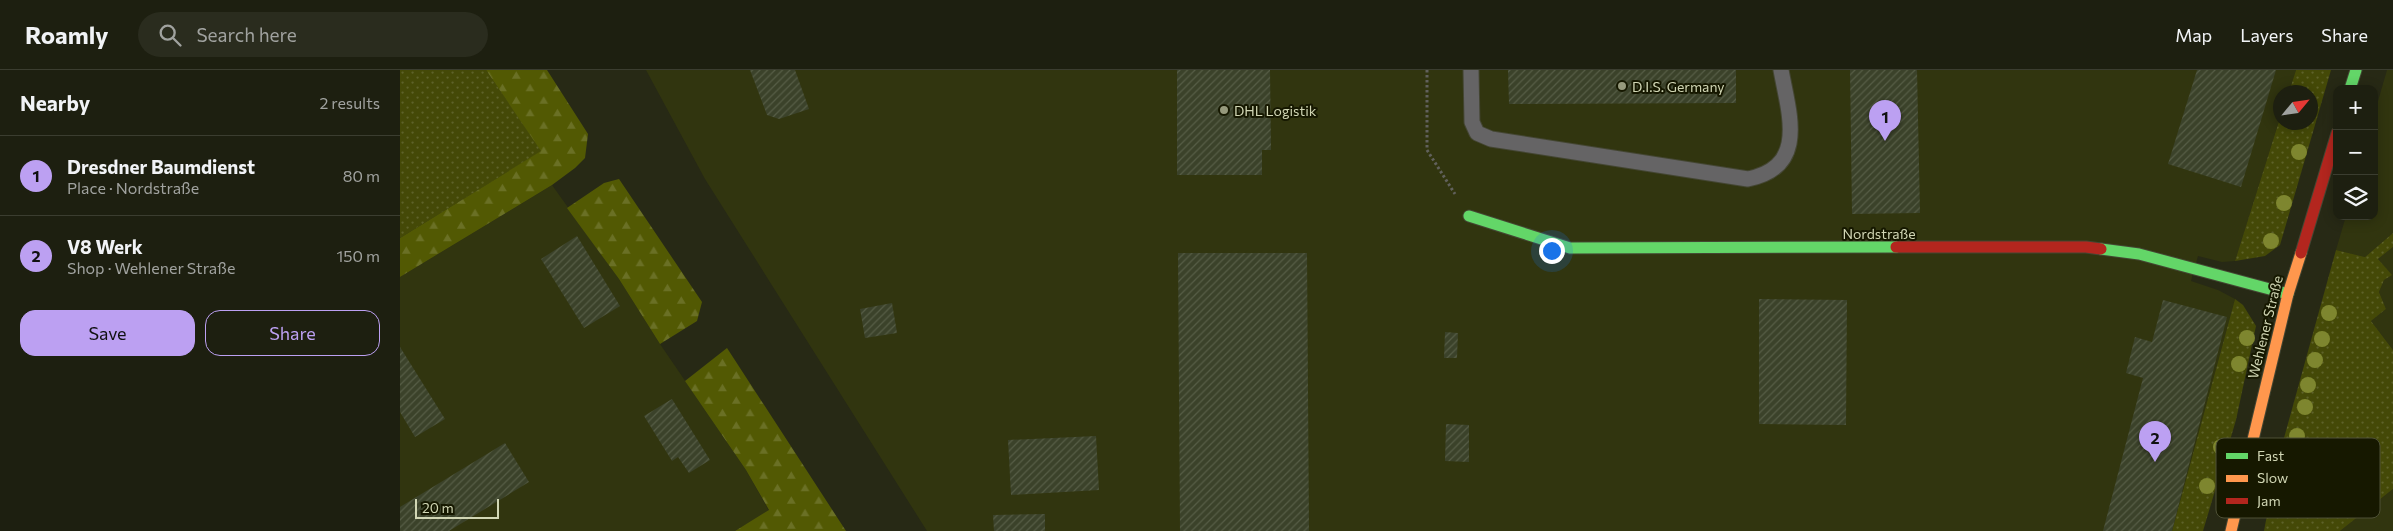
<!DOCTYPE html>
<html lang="en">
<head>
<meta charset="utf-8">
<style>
  body { margin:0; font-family:Commissioner,sans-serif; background:#2a2c1e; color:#f1f3f6 }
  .controls { position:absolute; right:15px; top:15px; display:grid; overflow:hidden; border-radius:10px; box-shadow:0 2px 12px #0003 }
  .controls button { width:45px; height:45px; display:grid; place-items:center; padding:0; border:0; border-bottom:1px solid #3b3d30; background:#1d1f10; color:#f1f3f6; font:25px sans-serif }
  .compass { position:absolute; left:1873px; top:15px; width:45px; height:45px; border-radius:50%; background:#1d1f10; box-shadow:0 2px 12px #0003; rotate:61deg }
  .scale { position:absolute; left:15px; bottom:12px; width:84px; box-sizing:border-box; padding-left:5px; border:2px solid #d1d6b4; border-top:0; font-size:14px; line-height:18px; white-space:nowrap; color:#d1d6b4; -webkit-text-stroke:4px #161800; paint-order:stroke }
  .you { position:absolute; left:1151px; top:180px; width:18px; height:18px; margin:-12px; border:4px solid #fff; border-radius:50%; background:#1a73e8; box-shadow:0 0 0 8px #1a73e833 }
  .badge { display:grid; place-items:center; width:32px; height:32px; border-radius:50%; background:#bca0f2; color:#111; font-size:16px; font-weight:700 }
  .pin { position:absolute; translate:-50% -41px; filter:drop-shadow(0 1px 2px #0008) }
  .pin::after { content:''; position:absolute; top:26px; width:18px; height:15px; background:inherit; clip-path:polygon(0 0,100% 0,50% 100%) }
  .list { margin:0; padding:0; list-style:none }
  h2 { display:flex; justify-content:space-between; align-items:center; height:65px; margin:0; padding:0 20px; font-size:21px }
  h2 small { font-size:16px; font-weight:400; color:#a0a29f }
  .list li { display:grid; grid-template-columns:32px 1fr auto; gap:15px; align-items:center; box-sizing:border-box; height:80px; padding:0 20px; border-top:1px solid #3b3d30 }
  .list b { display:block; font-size:19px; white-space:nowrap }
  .list p { margin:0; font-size:16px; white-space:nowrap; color:#a0a29f }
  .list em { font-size:16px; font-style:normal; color:#a0a29f }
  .actions { display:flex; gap:10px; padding:15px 20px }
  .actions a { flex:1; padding:11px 0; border:1px solid #bca0f2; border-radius:15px; text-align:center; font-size:18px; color:#bca0f2 }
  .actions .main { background:#bca0f2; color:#111 }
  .icon { flex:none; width:28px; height:28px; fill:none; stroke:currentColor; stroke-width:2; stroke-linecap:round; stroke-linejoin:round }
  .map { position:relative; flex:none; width:1993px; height:461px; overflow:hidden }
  header { display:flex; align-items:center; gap:30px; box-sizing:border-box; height:70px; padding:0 25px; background:#1d1f10; border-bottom:1px solid #3b3d30 }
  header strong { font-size:24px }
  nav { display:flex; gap:28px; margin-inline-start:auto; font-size:18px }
  .search { width:350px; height:45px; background:#2a2c1e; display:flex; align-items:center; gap:12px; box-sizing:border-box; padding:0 18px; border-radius:28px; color:#a0a29f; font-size:19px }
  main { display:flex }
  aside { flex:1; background:#1d1f10 }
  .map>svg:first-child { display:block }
  .built { fill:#31350f }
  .grass { fill:url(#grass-dots) }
  .forest { fill:url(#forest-firs) }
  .building { fill:url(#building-hatch) }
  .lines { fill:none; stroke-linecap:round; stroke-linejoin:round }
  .lane-casing { stroke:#444633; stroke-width:17 }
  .fast-casing { stroke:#444633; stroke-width:13 }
  .slow-casing { stroke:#444633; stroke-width:13 }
  .jam-casing { stroke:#444633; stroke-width:13 }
  .path { stroke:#61615c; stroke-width:3; stroke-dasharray:2.5 2.5; stroke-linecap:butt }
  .lane { stroke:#656465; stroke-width:15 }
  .fast { stroke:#63d668; stroke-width:11 }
  .slow { stroke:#ff974d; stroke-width:11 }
  .jam { stroke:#b3261e; stroke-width:11 }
  .tree { fill:#7e862f }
  .poi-dot { fill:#96997c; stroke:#161800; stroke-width:2 }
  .labels { text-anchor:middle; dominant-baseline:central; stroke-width:4; stroke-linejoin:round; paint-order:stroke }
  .poi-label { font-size:14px; fill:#d1d6b4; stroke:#161800; text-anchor:start }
  .street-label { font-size:14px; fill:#d1d6b4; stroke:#161800 }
  .key { fill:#161800; stroke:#4e5136; stroke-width:1 }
  .key-label { font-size:14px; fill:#d1d6b4 }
</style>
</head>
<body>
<header>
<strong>Roamly</strong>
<div class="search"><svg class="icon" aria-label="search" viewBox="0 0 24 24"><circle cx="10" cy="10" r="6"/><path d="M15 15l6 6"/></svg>Search here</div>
<nav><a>Map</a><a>Layers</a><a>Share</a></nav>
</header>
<main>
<aside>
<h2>Nearby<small>2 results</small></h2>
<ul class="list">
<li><span class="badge">1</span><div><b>Dresdner Baumdienst</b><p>Place · Nordstraße</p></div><em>80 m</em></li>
<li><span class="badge">2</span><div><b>V8 Werk</b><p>Shop · Wehlener Straße</p></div><em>150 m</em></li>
</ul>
<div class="actions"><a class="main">Save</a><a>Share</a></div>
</aside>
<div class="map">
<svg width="1993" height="461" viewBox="0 0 1993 461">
  <defs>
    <pattern id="grass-dots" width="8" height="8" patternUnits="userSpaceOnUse" patternTransform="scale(1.25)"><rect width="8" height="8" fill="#444907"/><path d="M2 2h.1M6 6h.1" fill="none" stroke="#5e6229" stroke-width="1.8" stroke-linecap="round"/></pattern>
    <pattern id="forest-firs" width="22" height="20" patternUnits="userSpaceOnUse" patternTransform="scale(1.25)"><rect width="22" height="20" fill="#525903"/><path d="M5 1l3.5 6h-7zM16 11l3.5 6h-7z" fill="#6a7025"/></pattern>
    <pattern id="building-hatch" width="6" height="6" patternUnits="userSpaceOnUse" patternTransform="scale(1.25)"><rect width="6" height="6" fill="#3b422a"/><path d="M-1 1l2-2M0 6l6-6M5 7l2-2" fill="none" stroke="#565d46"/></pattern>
  </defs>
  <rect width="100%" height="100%" fill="#272915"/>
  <g class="built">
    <path d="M 246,0 L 1896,0 L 1889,22 L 1880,22 L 1880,48 L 1835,191 L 1822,192 L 1798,186 L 1791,211 L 1818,220 L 1835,229 L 1772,461 L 527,461 L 305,109 Z"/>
    <path d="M 1987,0 L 1993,0 L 1993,163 L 1965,187 L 1936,180 L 1946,146 L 1974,146 L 1974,45 Z"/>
    <path d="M 152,115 L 219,209 L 260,274 L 346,400 L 369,441 L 335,461 L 0,461 L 0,207 Z"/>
    <path d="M 1993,177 L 1993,280 L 1971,251 L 1986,239 L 1979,222 L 1984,210 L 1991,205 L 1978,189 Z"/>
    <path d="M 1993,419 L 1993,461 L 1940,461 Z"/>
  </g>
  <g class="grass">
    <path d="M 0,0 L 86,0 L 142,81 L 0,168 Z"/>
    <path d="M 1896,0 L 1931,0 L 1880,175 L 1865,186 L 1835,191 L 1880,48 L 1880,52 L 1910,52 L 1910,22 L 1889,22 Z"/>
    <path d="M 1993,163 L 1993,177 L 1978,189 L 1992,205 L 1984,210 L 1979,222 L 1986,239 L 1971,251 L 1993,280 L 1993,419 L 1940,461 L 1864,461 L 1876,397 L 1936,180 L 1965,187 Z"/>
    <path d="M 1835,229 L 1843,235 L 1856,256 L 1836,350 L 1803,461 L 1772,461 Z"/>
  </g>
  <g class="forest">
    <path d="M 86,0 L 147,0 L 188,64 L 185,88 L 175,98 L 152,115 L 0,207 L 0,168 L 141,81 Z"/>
    <path d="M 219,109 L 302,232 L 297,251 L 260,274 L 219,209 L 167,138 L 204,113 Z"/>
    <path d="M 327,278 L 446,461 L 335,461 L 369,440 L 346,400 L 285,311 Z"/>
  </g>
  <g class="building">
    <path d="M 350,0 L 395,0 L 409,39 L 379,49 L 367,45 Z"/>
    <path d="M 777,0 L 870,0 L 871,80 L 862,80 L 862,105 L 777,105 Z"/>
    <path d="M 1108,0 L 1336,0 L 1336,33 L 1109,34 Z"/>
    <path d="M 1450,0 L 1517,0 L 1520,143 L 1452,144 Z"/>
    <path d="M 1797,0 L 1876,0 L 1841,117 L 1768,94 Z"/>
    <path d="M 177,166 L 220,236 L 184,258 L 141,189 Z"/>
    <path d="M 778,183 L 907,183 L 909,461 L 780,461 Z"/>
    <path d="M 1359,229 L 1447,230 L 1446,355 L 1359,354 Z"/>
    <path d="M 1763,230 L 1827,247 L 1772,461 L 1703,461 L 1743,308 L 1726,303 L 1735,267 L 1752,272 Z"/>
    <path d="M 492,233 L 497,263 L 465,268 L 460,239 Z"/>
    <path d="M 1045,262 L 1058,263 L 1057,288 L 1044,288 Z"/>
    <path d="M 0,277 L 45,349 L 15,367 L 0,342 Z"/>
    <path d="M 272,329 L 310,390 L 289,403 L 278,387 L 272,391 L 244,346 Z"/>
    <path d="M 1046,354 L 1069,355 L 1069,392 L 1045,391 Z"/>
    <path d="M 696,366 L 699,420 L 611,425 L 608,370 Z"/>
    <path d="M 105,373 L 129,412 L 49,461 L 0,461 L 0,437 Z"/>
    <path d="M 645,444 L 645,461 L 594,461 L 593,445 Z"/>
  </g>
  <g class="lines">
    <defs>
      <path id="lane" d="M 1071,0 L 1072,52 L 1077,63 L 1091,69 L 1348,109 C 1408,97 1389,44 1381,0"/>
      <g id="fast">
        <path d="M 1950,19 L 1956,0"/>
        <path d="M 1069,146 L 1170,178 L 1496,177"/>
        <path d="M 1701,179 L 1739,184 L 1888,224"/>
      </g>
      <path id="slow" d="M 1831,461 L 1888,224 L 1901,183"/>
      <g id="jam">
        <path d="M 1496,177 L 1686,177 L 1701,179"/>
        <path d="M 1901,183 L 1937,63"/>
      </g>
    </defs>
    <use href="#lane" class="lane-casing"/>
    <use href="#fast" class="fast-casing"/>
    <use href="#slow" class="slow-casing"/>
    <use href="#jam" class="jam-casing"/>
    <path class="path" d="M 1027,0 L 1027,80 L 1055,124"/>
    <use href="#lane" class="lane"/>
    <use href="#fast" class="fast"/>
    <use href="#slow" class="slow"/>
    <use href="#jam" class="jam"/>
  </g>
  <g class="tree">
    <circle cx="1899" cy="82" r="8"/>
    <circle cx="1884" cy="133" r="8"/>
    <circle cx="1871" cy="171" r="8"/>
    <circle cx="1929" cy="243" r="8"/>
    <circle cx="1847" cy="268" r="8"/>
    <circle cx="1922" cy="269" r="8"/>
    <circle cx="1915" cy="290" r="8"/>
    <circle cx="1839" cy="294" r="8"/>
    <circle cx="1908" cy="315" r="8"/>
    <circle cx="1905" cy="337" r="8"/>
    <circle cx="1897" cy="366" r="8"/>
    <circle cx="1821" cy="377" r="8"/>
    <circle cx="1807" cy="416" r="8"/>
  </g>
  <g class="poi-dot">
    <circle cx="1222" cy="16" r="5"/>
    <circle cx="824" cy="40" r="5"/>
  </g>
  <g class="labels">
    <g class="poi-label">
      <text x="1232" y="16">D.I.S. Germany</text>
      <text x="834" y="40">DHL Logistik</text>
    </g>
    <g class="street-label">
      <text x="1479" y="163">Nordstraße</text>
      <text transform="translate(1865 257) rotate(-76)">Wehlener Straße</text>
    </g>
  </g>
  <rect x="1816" y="368" width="164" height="80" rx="8" class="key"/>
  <rect x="1826" y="383" width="22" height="6" fill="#63d668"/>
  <rect x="1826" y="405" width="22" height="7" fill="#ff974d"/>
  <rect x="1826" y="428" width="22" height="6" fill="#b3261e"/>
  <g class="key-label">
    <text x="1857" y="391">Fast</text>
    <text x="1857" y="413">Slow</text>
    <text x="1857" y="436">Jam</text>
  </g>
</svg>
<div class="controls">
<button>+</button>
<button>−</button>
<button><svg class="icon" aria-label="layers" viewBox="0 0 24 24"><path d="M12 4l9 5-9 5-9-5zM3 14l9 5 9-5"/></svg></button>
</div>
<svg class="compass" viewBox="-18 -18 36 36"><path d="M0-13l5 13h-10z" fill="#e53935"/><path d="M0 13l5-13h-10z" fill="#a0a29f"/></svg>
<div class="scale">20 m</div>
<div class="you"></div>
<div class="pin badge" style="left:1485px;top:71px">1</div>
<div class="pin badge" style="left:1755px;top:392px">2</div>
</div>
</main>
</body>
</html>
